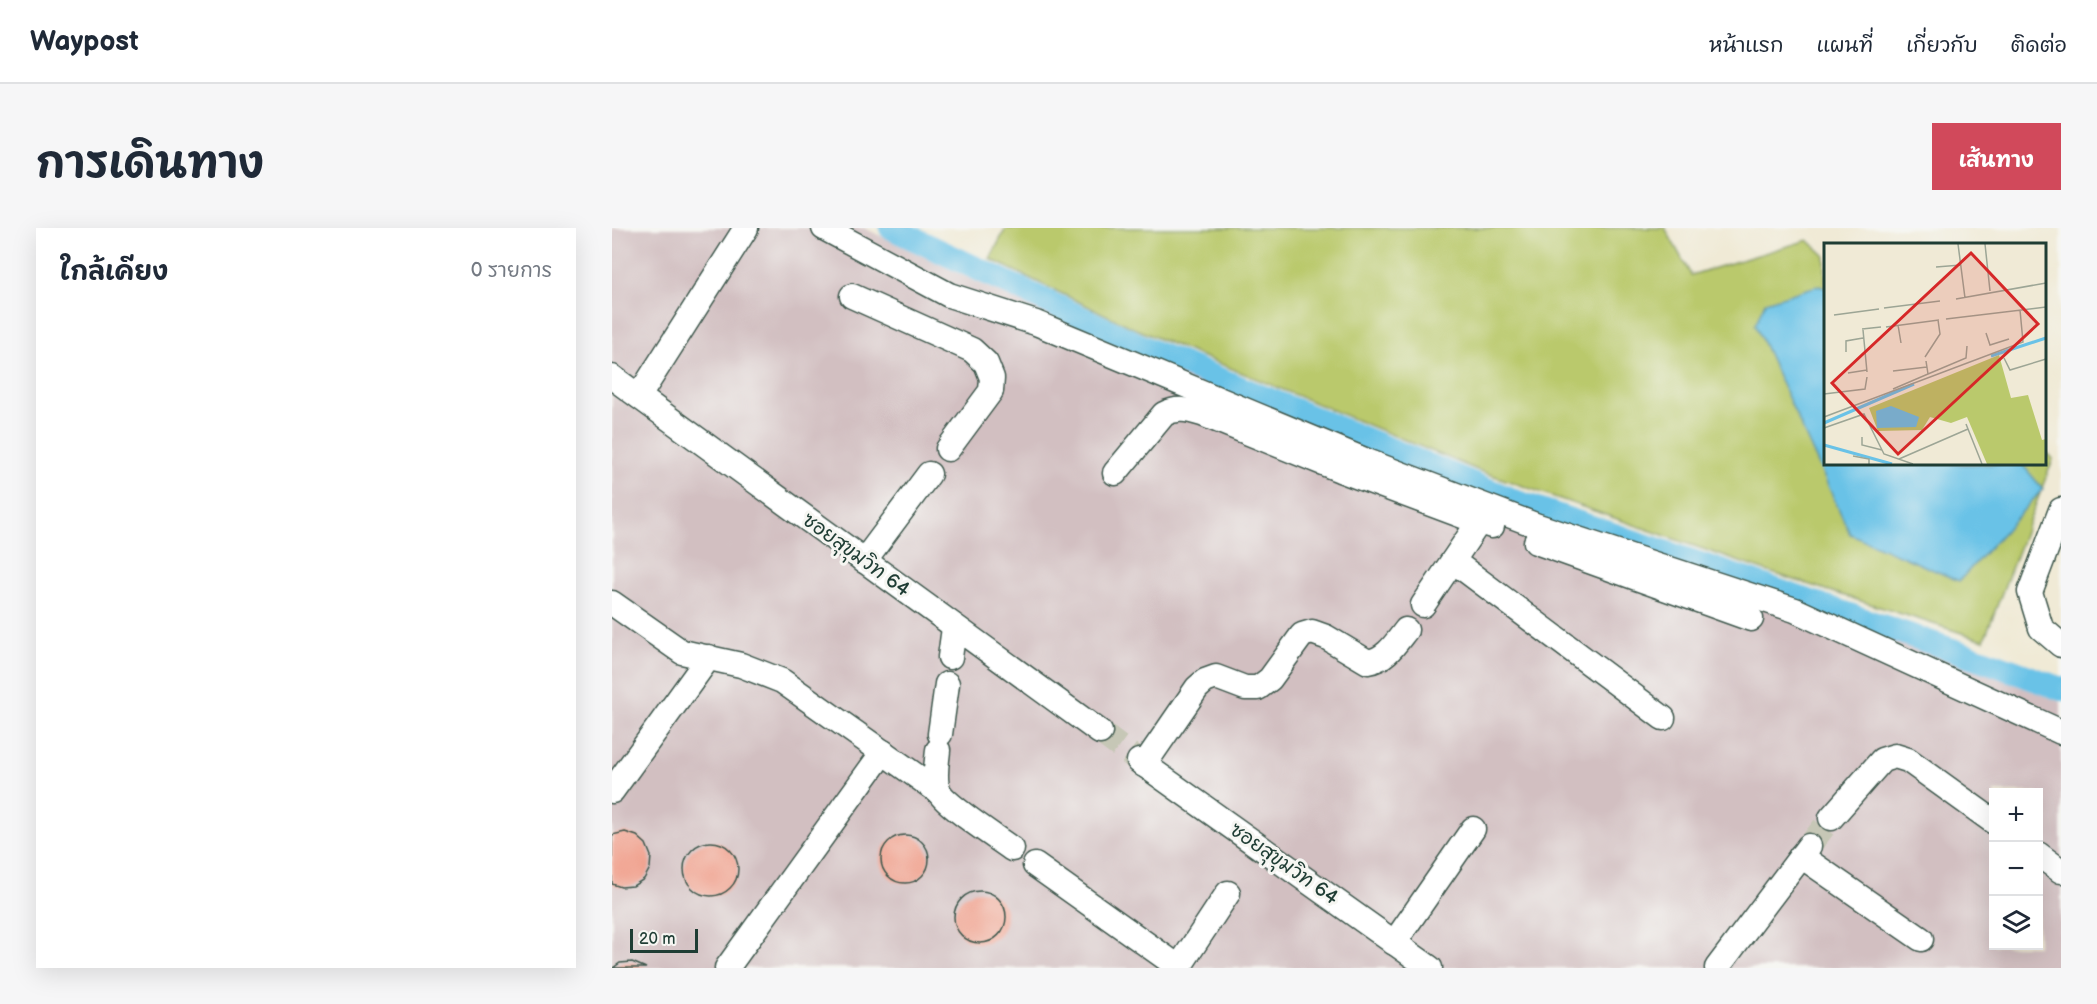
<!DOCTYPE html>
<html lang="th">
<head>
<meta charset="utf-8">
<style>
  body { margin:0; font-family:"Balsamiq Sans","Playpen Sans Thai",sans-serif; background:#f6f6f7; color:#1f2937 }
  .controls { position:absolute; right:18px; bottom:18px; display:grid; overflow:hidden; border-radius:0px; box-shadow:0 6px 24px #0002 }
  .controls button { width:54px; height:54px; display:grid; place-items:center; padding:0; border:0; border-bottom:2px solid #e0e1e3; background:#fff; color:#1f2937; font:30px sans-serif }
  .scale { position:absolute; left:18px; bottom:15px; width:68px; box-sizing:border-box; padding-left:6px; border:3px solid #1f3d34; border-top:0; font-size:16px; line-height:21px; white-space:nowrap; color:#1f3d34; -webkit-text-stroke:4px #f6f6f2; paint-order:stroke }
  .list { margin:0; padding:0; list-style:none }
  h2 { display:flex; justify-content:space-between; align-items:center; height:78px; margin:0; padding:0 24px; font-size:26px }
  h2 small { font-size:20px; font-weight:400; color:#747a83 }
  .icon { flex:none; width:33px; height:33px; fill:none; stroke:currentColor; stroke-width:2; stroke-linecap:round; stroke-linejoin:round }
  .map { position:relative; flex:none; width:1449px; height:740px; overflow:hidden; border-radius:0px }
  header { display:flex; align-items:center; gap:36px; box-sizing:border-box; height:84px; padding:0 30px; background:#fff; border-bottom:2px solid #e0e1e3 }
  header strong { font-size:28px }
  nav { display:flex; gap:33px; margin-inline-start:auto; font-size:21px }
  .intro { display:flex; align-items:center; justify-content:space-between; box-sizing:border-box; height:144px; padding:0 36px }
  h1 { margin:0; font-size:42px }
  .button { padding:15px 27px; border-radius:0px; background:#d1495b; color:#fff; font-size:21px; font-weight:700 }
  main { display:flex; gap:36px; padding:0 36px }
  aside { flex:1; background:#fff; border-radius:0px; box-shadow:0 6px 24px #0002 }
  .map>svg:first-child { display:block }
  .industrial { fill:#d2bfc1; fill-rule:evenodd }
  .green { fill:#bac96c; stroke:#6c8350; stroke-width:1.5 }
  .water { fill:#69c2e7; stroke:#44808e; stroke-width:1.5 }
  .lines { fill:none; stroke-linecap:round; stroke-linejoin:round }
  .canal { stroke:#69c2e7; stroke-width:24 }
  .building { fill:#f09e8a }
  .minor-tunnel { stroke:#c6c7b6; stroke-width:24; stroke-dasharray:24 12; stroke-linecap:butt }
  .minor-casing { stroke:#3e574c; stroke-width:27 }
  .minor { stroke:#fff; stroke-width:24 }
  .labels { text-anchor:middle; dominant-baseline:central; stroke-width:6; stroke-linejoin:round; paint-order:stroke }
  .street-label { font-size:20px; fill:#1f3d34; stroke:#f6f6f2 }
  .inset-river { fill:none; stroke:#69c2e7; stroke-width:3 }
  .inset-road { fill:none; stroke:#9ca595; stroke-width:1.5 }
  .view { fill:#d62828; fill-opacity:0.15; stroke:#d62828; stroke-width:3 }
  .inset-edge { fill:none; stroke:#1f3d34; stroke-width:3 }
</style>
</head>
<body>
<header>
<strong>Waypost</strong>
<nav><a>หน้าแรก</a><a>แผนที่</a><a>เกี่ยวกับ</a><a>ติดต่อ</a></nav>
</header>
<div class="intro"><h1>การเดินทาง</h1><a class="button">เส้นทาง</a></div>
<main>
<aside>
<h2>ใกล้เคียง<small>0 รายการ</small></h2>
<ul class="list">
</ul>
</aside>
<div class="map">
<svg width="1449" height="740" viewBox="0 0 1449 740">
  <rect width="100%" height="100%" fill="#f6f6f2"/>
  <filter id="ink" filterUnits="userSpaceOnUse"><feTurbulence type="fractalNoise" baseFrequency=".0167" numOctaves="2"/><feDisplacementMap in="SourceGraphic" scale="12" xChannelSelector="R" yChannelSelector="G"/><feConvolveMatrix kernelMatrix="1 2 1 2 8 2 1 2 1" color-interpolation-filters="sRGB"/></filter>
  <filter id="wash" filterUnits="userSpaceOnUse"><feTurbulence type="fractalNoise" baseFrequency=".008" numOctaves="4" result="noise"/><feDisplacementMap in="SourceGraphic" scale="24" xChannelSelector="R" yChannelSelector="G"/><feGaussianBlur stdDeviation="1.35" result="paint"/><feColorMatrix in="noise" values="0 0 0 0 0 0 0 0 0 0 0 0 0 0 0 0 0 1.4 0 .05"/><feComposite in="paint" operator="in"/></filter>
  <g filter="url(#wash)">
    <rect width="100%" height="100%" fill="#f0ead6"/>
    <path class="industrial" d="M 0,0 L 252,0 L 377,60 L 790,230 L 1204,380 L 1449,474 L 1449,740 L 0,740 ZM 1382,564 L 1426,564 L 1426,718 L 1382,718 Z"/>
    <path class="green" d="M 394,0 L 1053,0 L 1079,47 L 1196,12 L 1213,28 L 1214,236 L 1432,236 L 1433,224 L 1441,231 L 1372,412 L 1151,342 L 868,243 L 521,100 L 378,31 Z"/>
    <path class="water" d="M 1208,57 L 1214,60 L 1214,236 L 1410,236 L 1431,261 L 1347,353 L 1238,306 L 1143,97 L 1153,74 Z"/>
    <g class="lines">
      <path class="canal" d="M 279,0 L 542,124 L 906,274 L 1382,436 L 1449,461"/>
    </g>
    <g id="blocks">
      <g class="building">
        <path d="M 13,604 L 25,608 L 34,616 L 39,628 L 38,640 L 32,651 L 21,658 L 9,659 L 0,656 L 0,607 Z"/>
        <circle cx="293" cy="631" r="24"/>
        <circle cx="99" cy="641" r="27"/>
        <circle cx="368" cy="689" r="26"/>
        <path d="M 20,734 L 34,740 L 1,740 L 8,735 Z"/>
      </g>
    </g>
  </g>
  <g filter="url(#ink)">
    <use href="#blocks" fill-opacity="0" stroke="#3e574c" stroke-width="1.5"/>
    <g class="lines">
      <g class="minor-tunnel">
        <path d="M 488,504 L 527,533"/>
        <path d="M 1197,618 L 1219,590"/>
      </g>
      <defs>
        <g id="minor">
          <path d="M 212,0 L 337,67 L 424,95 L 755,233 L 926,298 L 1183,382 L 1449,504"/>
          <path d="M 240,68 L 360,122 L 374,135 L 380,150 L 379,163 L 336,221"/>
          <path d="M 0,149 L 488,504"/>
          <path d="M 27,168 L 134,0"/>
          <path d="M 503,245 L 552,186 C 565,179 576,182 590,186 L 728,242 L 867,294"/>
          <path d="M 1449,282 L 1418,364 L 1429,400 L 1449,417"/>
          <path d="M 924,314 L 1139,391"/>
          <path d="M 252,333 L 317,246"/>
          <path d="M 841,333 L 1051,490"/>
          <path d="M 0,375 L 70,424 L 129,437 L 170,453 L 327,564"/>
          <path d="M 811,377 L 867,294 L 880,298"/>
          <path d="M 338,429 L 342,400"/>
          <path d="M 328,506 L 335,456"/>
          <path d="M 326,522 C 325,535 321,552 327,564 C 335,578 385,610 400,621"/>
          <path d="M 527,533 L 818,740"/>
          <path d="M 532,537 L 585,460 L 593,453 L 604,449 L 633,460 L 646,460 L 658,451 L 690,407 L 700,404 L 714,409 L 756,434 C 774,431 783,416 794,402"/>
          <path d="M 0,563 L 97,429"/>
          <path d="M 1219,590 L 1270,532 L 1283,528 L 1296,532 L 1382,594"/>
          <path d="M 1426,626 L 1449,643"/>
          <path d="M 1189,628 L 1309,711"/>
          <path d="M 423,637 L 568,740"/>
          <path d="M 782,715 L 861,601"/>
          <path d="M 567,739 L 616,665"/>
          <path d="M 115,740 L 271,524"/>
          <path d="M 1105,740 L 1197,618"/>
        </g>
      </defs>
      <use href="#minor" class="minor-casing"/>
      <use href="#minor" class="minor"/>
    </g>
  </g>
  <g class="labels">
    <g class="street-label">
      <text transform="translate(244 327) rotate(36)">ซอยสุขุมวิท 64</text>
      <text transform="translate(672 636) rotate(35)">ซอยสุขุมวิท 64</text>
    </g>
  </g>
  <g transform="translate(1212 15)">
    <rect width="222" height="222" fill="#f0ead6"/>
    <path d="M 175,112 L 187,155 L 204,152 L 218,197 L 222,196 L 222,221 L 163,221 L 143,174 L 127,180 L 106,174 L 98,187 L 54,188 L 45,165 Z" fill="#bac96c"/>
    <path d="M 67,163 L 95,174 L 92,184 L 53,185 L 52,168 Z" fill="#69c2e7"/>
    <path class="inset-river" d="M 167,113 L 222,95M 0,180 L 90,141M 0,202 L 68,221"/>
    <path class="inset-road" d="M 134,1 L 141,55M 161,1 L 166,48M 112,24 L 137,22M 132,56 L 222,40M 60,65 L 116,58M 10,72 L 55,66M 122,76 L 222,64M 74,82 L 77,100M 62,84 L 115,77M 38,86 L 57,84M 39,87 L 43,129M 162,90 L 166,102 L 185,96M 22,109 L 22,98 L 39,95M 101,114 L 116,91 L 114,77M 180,115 L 186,127 L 222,116M 69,128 L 103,124M 24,130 L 43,127M 104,131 L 142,115 L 143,103M 69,146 L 104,131 L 102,118M 0,151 L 41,146 L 43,134M 0,174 L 199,99 L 196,67M 142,181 L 158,221M 0,185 L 40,171 L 60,211 L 89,221M 38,194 L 38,202 L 58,207M 29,213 L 45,216 L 45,221M 75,216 L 144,186"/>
    <path class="view" d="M 147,10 L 214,81 L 74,211 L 8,140 Z"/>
    <rect width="222" height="222" class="inset-edge"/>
  </g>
</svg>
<div class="controls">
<button>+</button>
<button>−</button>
<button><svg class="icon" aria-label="layers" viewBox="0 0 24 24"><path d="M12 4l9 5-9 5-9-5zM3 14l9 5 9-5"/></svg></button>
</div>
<div class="scale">20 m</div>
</div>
</main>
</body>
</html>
